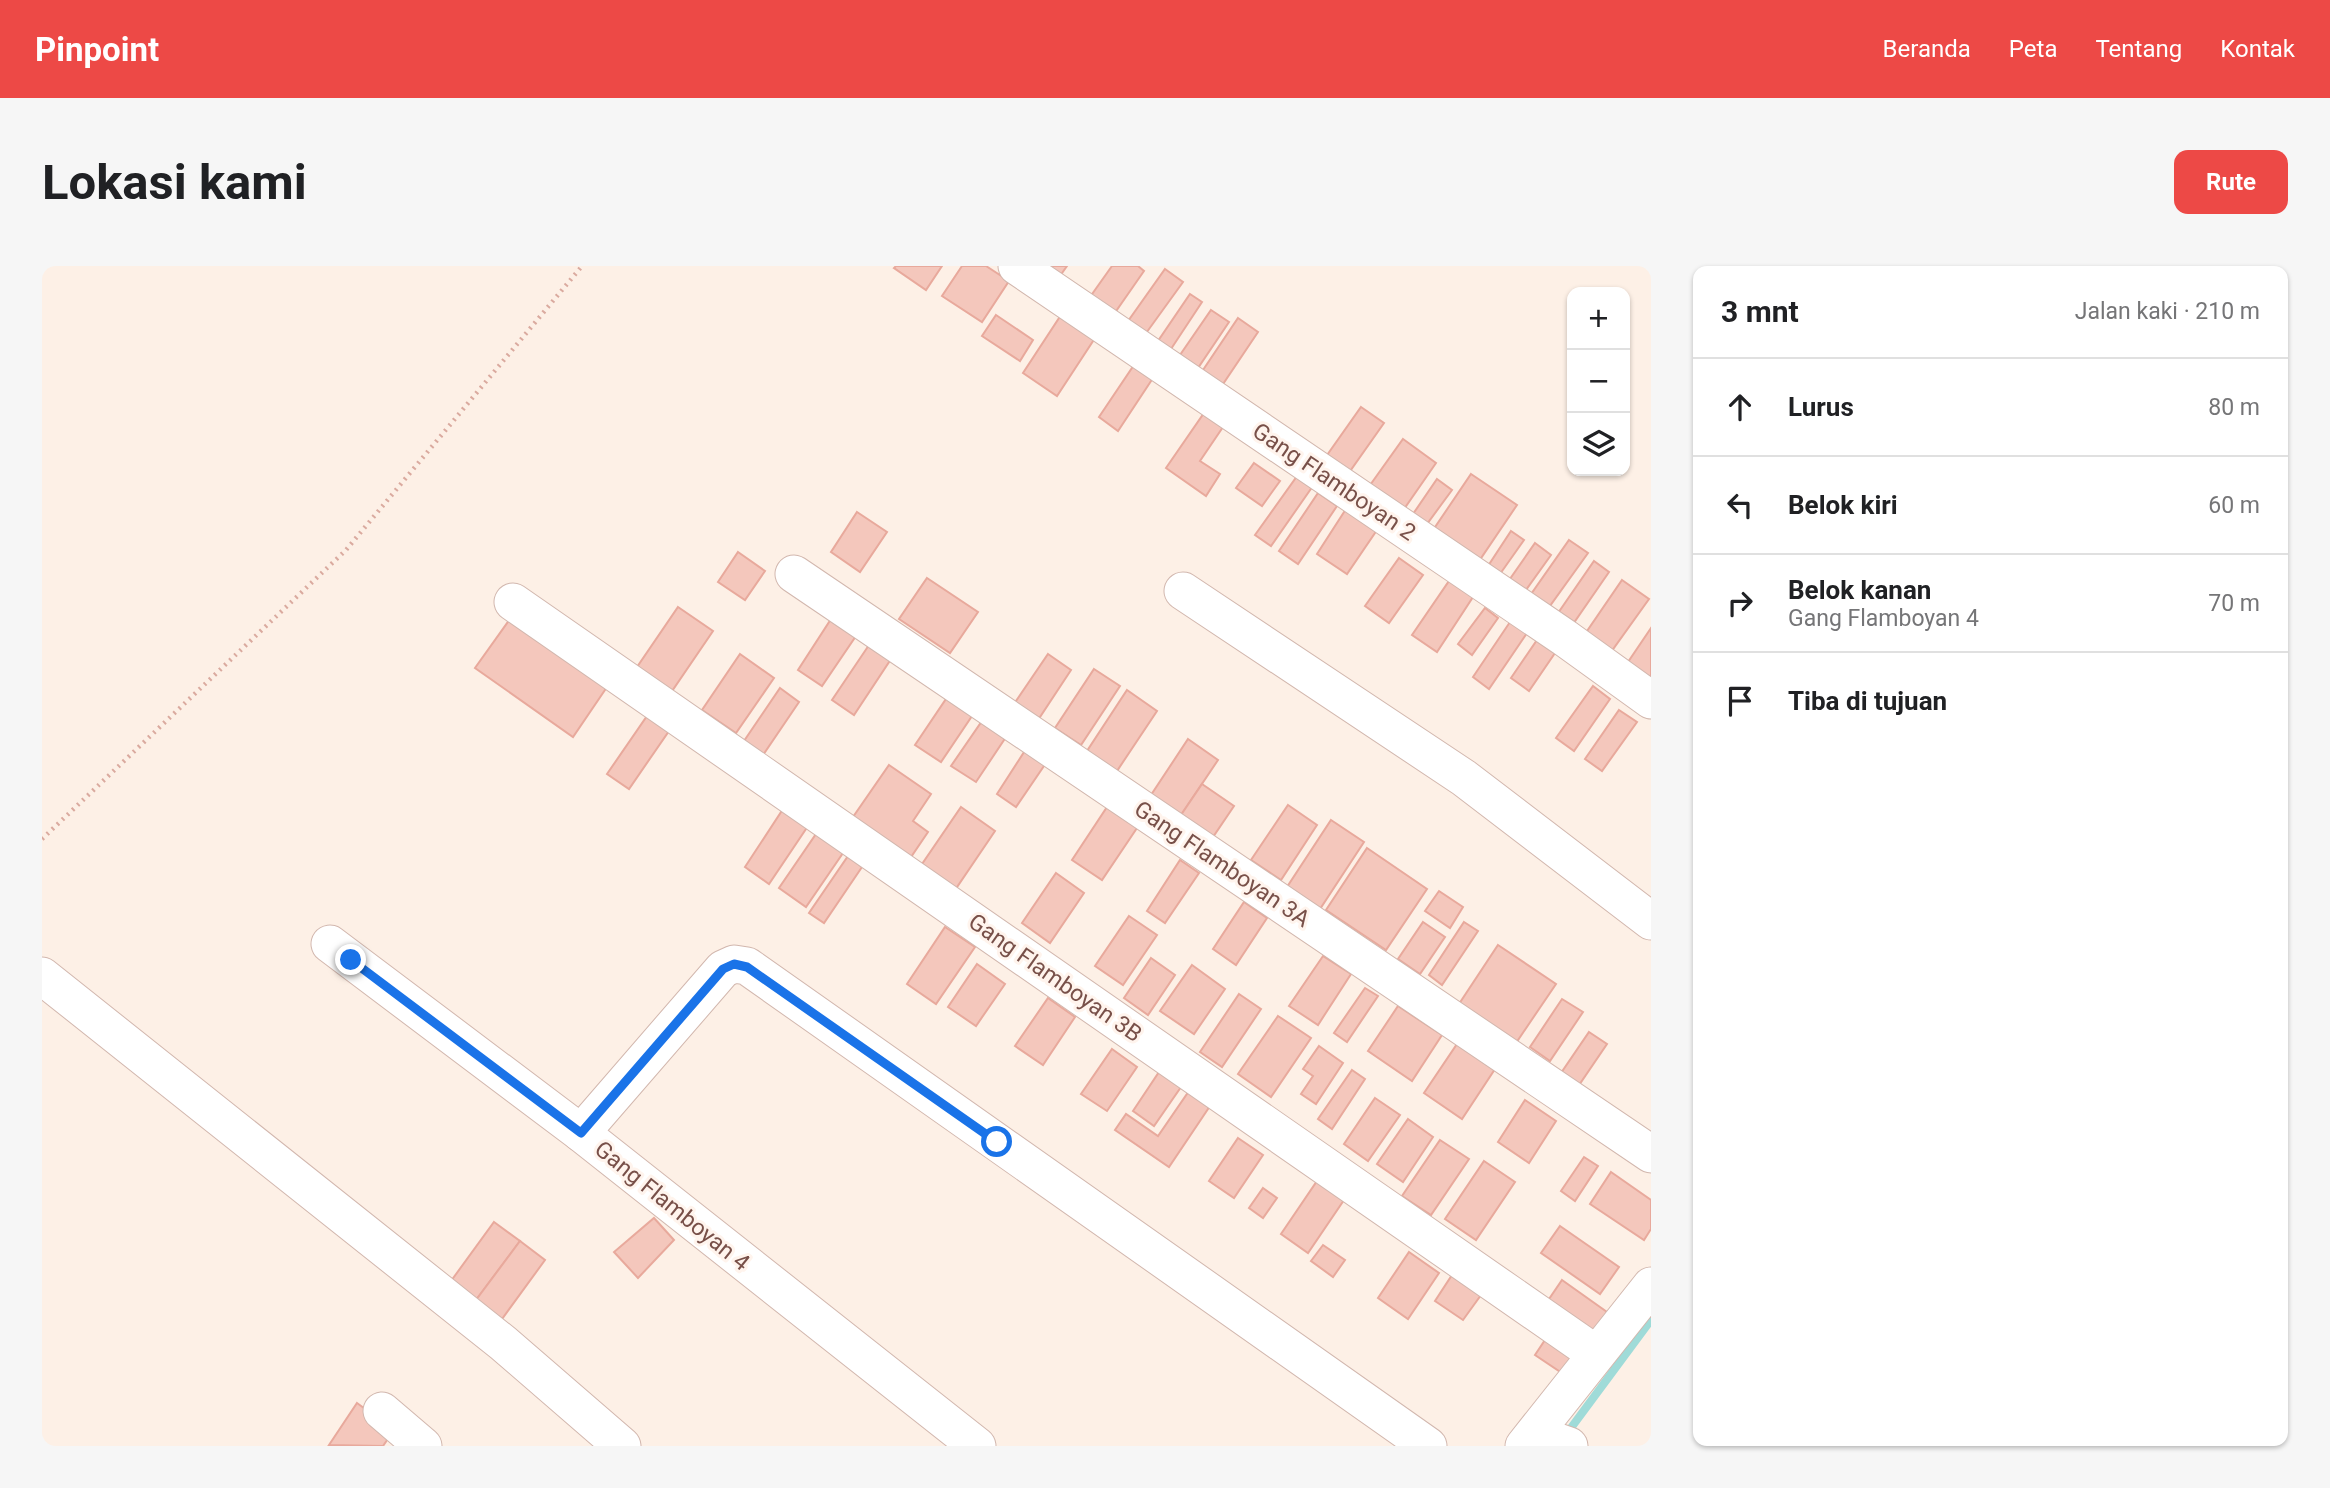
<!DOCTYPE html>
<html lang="id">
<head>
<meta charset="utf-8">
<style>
  body { margin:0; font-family:Roboto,sans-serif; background:#f6f6f6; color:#202124 }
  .controls { position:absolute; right:21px; top:21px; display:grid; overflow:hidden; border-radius:14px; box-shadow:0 2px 5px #0004 }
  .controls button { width:63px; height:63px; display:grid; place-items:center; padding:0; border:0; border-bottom:2px solid #e0e0e0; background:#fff; color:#202124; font:35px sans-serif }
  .stop { position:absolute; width:21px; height:21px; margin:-16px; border:5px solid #1a73e8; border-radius:50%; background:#fff }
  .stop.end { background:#1a73e8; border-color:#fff; box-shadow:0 2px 7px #0008 }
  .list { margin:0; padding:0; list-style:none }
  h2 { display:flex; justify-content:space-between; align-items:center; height:91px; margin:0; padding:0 28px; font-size:30px }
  h2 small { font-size:23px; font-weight:400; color:#757577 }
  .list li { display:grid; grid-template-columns:46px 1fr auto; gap:21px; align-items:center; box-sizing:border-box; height:98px; padding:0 28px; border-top:2px solid #e0e0e0 }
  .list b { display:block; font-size:26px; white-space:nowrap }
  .list p { margin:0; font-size:23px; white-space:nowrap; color:#757577 }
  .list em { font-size:23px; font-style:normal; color:#757577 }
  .icon { flex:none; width:38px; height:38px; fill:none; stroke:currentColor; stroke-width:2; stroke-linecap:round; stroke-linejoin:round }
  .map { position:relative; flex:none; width:1609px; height:1180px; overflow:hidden; border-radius:14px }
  header { display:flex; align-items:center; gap:42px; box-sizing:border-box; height:98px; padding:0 35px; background:#ed4946; color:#fff }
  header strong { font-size:33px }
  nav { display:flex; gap:38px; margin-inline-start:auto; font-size:24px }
  .intro { display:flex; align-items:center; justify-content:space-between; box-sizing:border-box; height:168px; padding:0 42px }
  h1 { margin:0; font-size:49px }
  .button { padding:18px 32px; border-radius:14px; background:#ed4946; color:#fff; font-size:24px; font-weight:700 }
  main { display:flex; gap:42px; padding:0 42px }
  aside { flex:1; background:#fff; border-radius:14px; box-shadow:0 2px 5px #0004 }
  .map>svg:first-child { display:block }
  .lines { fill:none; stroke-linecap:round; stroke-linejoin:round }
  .stream { stroke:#9fdbd8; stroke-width:8 }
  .building { fill:#f4c7bc; stroke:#e8a99c; stroke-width:2 }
  .minor-casing { stroke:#d2b7ae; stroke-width:39 }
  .path { stroke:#daaa9f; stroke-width:4.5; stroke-dasharray:2 5; stroke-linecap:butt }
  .minor { stroke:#fff; stroke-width:37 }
  .route { stroke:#1a73e8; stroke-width:9 }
  .labels { text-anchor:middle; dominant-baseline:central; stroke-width:6; stroke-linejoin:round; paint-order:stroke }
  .street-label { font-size:23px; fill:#785049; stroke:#fff4ed }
</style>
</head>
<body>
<header>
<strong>Pinpoint</strong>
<nav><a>Beranda</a><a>Peta</a><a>Tentang</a><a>Kontak</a></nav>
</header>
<div class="intro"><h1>Lokasi kami</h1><a class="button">Rute</a></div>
<main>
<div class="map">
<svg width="1609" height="1180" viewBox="0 0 1609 1180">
  <rect width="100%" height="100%" fill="#fdf0e6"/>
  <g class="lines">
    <path class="stream" d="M 1523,1170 L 1609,1054"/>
  </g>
  <g class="building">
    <path d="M 854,0 L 900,0 L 884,24 L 852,2 Z"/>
    <path d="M 920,0 L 944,0 L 967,15 L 940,56 L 900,30 Z"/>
    <path d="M 1003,0 L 1025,0 L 1018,10 Z"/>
    <path d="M 1070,0 L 1096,0 L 1102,5 L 1072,48 L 1048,31 Z"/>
    <path d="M 1123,3 L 1141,16 L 1102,70 L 1084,58 Z"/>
    <path d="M 1148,28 L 1160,36 L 1129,83 L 1116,75 Z"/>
    <path d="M 1169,44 L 1187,56 L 1156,102 L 1138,89 Z"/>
    <path d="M 1021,46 L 1055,69 L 1015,130 L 981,107 Z"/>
    <path d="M 954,49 L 991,74 L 978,95 L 940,70 Z"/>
    <path d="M 1196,52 L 1216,66 L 1179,121 L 1159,107 Z"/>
    <path d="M 1092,99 L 1111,112 L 1076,165 L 1057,151 Z"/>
    <path d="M 1319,141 L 1342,157 L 1306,208 L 1283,192 Z"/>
    <path d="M 1162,147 L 1181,161 L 1158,195 L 1178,208 L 1164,230 L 1124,202 Z"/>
    <path d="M 1361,173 L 1394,197 L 1360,246 L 1326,222 Z"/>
    <path d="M 1212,197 L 1238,215 L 1220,240 L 1194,222 Z"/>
    <path d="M 1258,206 L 1273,217 L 1229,280 L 1213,269 Z"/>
    <path d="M 1429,208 L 1475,239 L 1433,301 L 1387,270 Z"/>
    <path d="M 1395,213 L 1410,224 L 1385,258 L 1371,248 Z"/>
    <path d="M 1276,227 L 1295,240 L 1256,298 L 1237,285 Z"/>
    <path d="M 1304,243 L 1335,264 L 1305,308 L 1275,288 Z"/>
    <path d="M 815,246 L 845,266 L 818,306 L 789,286 Z"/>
    <path d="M 1469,265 L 1482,274 L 1458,308 L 1446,300 Z"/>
    <path d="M 1527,274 L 1546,287 L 1505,344 L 1487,331 Z"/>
    <path d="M 1493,277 L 1509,289 L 1479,331 L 1463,320 Z"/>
    <path d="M 696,286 L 723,305 L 703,334 L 676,316 Z"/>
    <path d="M 1357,292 L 1381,309 L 1347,357 L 1323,340 Z"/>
    <path d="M 1552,295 L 1567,306 L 1529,361 L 1514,350 Z"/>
    <path d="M 885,312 L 936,346 L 908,387 L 857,353 Z"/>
    <path d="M 1580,314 L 1607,333 L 1569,386 L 1543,368 Z"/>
    <path d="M 1407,315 L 1431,331 L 1395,386 L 1370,369 Z"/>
    <path d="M 636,341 L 671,365 L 628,428 L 593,404 Z"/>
    <path d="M 1443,342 L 1456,352 L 1430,389 L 1416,378 Z"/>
    <path d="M 791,350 L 816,367 L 780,420 L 756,404 Z"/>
    <path d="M 468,353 L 565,421 L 531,471 L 433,402 Z"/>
    <path d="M 1470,353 L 1487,364 L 1447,423 L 1431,411 Z"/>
    <path d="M 1609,362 L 1609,416 L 1584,399 Z"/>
    <path d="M 1495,374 L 1513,387 L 1487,425 L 1469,412 Z"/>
    <path d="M 829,376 L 851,390 L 812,449 L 790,434 Z"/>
    <path d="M 698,388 L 732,412 L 694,467 L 660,444 Z"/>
    <path d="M 1006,388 L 1029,404 L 996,454 L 972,438 Z"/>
    <path d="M 1052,403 L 1078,420 L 1039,479 L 1013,462 Z"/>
    <path d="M 1551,420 L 1568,433 L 1532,485 L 1514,472 Z"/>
    <path d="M 738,422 L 757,436 L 721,489 L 702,475 Z"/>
    <path d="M 1085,424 L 1115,445 L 1073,508 L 1043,488 Z"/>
    <path d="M 906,430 L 932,447 L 899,496 L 873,479 Z"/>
    <path d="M 1577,444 L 1595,456 L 1560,505 L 1543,493 Z"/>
    <path d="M 605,450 L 627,465 L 587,523 L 565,508 Z"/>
    <path d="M 940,455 L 964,471 L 934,516 L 909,500 Z"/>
    <path d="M 1146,473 L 1176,494 L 1139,549 L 1109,529 Z"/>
    <path d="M 984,483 L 1004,497 L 974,541 L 955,528 Z"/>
    <path d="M 847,499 L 889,528 L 871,555 L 886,566 L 869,591 L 811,551 Z"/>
    <path d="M 1160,518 L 1192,540 L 1171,571 L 1139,549 Z"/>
    <path d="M 1067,538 L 1097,559 L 1060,614 L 1030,594 Z"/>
    <path d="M 1246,539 L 1275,559 L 1239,614 L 1209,594 Z"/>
    <path d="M 743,540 L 768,557 L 727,618 L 703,601 Z"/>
    <path d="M 919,541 L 953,565 L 913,624 L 878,601 Z"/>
    <path d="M 1289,554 L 1322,576 L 1278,643 L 1245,621 Z"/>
    <path d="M 774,568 L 801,587 L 764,641 L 737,622 Z"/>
    <path d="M 1325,582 L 1385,623 L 1344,684 L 1284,644 Z"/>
    <path d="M 806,590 L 820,601 L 782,657 L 767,647 Z"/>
    <path d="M 1138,594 L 1157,607 L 1123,657 L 1105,645 Z"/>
    <path d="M 1014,607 L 1042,627 L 1008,677 L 980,657 Z"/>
    <path d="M 1397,625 L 1421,641 L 1408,662 L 1383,645 Z"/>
    <path d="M 1202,636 L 1225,652 L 1194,699 L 1171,683 Z"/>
    <path d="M 1087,650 L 1115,669 L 1081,719 L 1053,700 Z"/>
    <path d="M 1381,656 L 1403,671 L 1378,708 L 1356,693 Z"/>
    <path d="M 1422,656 L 1436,665 L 1400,719 L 1387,709 Z"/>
    <path d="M 903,661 L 933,681 L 894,738 L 865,718 Z"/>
    <path d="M 1456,679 L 1514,718 L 1474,777 L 1417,738 Z"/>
    <path d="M 1281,690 L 1309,708 L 1276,759 L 1247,740 Z"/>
    <path d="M 1109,692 L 1133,709 L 1106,749 L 1082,732 Z"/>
    <path d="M 935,698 L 963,718 L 934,760 L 906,741 Z"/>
    <path d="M 1150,699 L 1183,723 L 1152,768 L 1118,745 Z"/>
    <path d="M 1323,722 L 1336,730 L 1305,776 L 1292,767 Z"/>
    <path d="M 1197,728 L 1219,743 L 1180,801 L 1158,786 Z"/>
    <path d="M 1006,732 L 1033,751 L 1001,799 L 973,780 Z"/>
    <path d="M 1520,733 L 1541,746 L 1508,795 L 1488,781 Z"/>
    <path d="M 1356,740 L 1400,769 L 1370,815 L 1326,785 Z"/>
    <path d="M 1236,750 L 1269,772 L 1229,831 L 1196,808 Z"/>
    <path d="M 1547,766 L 1565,778 L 1535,822 L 1517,810 Z"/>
    <path d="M 1415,778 L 1453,803 L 1420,853 L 1382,827 Z"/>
    <path d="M 1277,780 L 1301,797 L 1274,838 L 1259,828 L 1271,810 L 1261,803 Z"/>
    <path d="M 1070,783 L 1095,801 L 1065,845 L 1039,828 Z"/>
    <path d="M 1310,804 L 1323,813 L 1290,863 L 1276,853 Z"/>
    <path d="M 1117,806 L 1139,821 L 1112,860 L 1091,845 Z"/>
    <path d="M 1147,825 L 1168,840 L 1127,901 L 1073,864 L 1084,848 L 1116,870 Z"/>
    <path d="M 1333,832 L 1358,849 L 1326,895 L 1302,878 Z"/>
    <path d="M 1483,834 L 1514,855 L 1487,897 L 1456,876 Z"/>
    <path d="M 1366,853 L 1391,871 L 1361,916 L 1335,898 Z"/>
    <path d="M 1196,872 L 1221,889 L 1192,932 L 1167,915 Z"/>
    <path d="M 1398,874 L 1427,893 L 1389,949 L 1360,930 Z"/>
    <path d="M 1542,891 L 1556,900 L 1533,935 L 1519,925 Z"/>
    <path d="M 1442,895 L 1473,916 L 1434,974 L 1403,953 Z"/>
    <path d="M 1569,906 L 1609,934 L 1609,963 L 1602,974 L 1548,938 Z"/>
    <path d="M 1275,915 L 1302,934 L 1266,987 L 1239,968 Z"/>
    <path d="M 1221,922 L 1235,932 L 1221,952 L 1207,942 Z"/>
    <path d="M 612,952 L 632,974 L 596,1012 L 572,986 Z"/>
    <path d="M 452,956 L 478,975 L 434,1034 L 409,1015 Z"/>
    <path d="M 1518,960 L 1577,1001 L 1558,1028 L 1499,987 Z"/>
    <path d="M 478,975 L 503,994 L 460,1053 L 434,1034 Z"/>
    <path d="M 1281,979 L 1303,994 L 1291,1011 L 1269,995 Z"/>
    <path d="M 1367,986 L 1397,1007 L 1366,1053 L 1336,1032 Z"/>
    <path d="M 1410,1009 L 1439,1029 L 1421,1054 L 1393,1035 Z"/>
    <path d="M 1520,1014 L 1565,1046 L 1551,1068 L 1505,1036 Z"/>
    <path d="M 1505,1071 L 1532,1089 L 1520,1107 L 1493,1089 Z"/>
    <path d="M 315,1137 L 352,1164 L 341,1180 L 287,1179 Z"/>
  </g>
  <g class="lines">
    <defs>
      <g id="minor">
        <path d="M 975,0 L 1523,372 L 1609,434"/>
        <path d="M 752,308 L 1609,888"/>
        <path d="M 1141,325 L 1422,512 L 1609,655"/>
        <path d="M 471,336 L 1554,1088"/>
        <path d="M 288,678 L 539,867 L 935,1180"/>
        <path d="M 0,710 L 461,1077 L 580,1180"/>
        <path d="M 539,867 L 681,703 L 692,698 L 705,700 L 1386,1180"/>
        <path d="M 340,1145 L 381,1180"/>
        <path d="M 1493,1168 L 1527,1180"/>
        <path d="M 1482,1180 L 1609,1020"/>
      </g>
    </defs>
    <use href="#minor" class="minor-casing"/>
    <path class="path" d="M 0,573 L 304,284 L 540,0"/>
    <use href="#minor" class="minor"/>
  </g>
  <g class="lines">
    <path class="route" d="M 309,694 L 539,867 L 681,703 L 692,698 L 705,701 L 955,876"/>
  </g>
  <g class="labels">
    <g class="street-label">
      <text transform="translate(1292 216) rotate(34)">Gang Flamboyan 2</text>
      <text transform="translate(1180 598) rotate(34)">Gang Flamboyan 3A</text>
      <text transform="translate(1013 712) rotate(35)">Gang Flamboyan 3B</text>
      <text transform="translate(630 940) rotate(39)">Gang Flamboyan 4</text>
    </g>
  </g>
</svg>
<div class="controls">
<button>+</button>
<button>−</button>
<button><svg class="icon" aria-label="layers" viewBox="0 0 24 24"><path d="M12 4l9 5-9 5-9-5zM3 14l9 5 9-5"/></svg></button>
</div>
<div class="stop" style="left:955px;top:876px"></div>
<div class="stop end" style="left:309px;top:694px"></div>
</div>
<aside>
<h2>3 mnt<small>Jalan kaki · 210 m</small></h2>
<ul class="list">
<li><svg class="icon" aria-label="ahead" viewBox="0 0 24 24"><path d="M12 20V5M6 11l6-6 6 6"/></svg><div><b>Lurus</b></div><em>80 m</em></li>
<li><svg class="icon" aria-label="left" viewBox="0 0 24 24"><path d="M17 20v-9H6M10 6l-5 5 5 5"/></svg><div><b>Belok kiri</b></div><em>60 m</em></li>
<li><svg class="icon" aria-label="right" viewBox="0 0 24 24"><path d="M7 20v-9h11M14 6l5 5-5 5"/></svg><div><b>Belok kanan</b><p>Gang Flamboyan 4</p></div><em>70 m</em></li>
<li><svg class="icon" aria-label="arrive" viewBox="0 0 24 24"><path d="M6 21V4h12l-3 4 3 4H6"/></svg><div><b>Tiba di tujuan</b></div></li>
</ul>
</aside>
</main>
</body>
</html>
